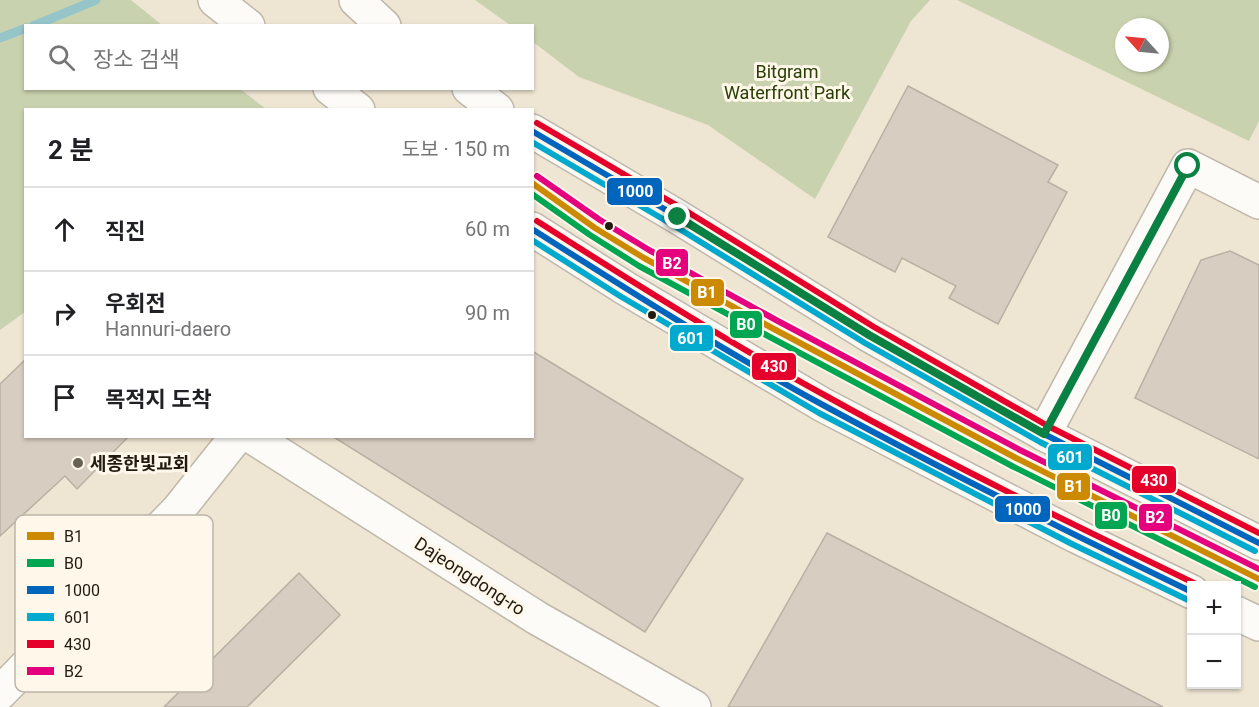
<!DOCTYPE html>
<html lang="ko">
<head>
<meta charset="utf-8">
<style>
  body { margin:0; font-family:Roboto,"Noto Sans KR",sans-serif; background:#f6f6f6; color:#202124 }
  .controls { position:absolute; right:18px; bottom:18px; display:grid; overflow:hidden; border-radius:0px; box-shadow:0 2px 4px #0004 }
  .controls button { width:54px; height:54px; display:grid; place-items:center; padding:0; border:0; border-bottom:2px solid #e0e0e0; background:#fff; color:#202124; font:30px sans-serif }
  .compass { position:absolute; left:1115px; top:18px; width:54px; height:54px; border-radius:50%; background:#fff; box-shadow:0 2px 4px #0004; rotate:297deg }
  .stop { position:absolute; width:18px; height:18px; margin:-14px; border:4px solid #0b8043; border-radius:50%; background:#fff }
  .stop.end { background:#0b8043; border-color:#fff; box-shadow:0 2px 6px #0008 }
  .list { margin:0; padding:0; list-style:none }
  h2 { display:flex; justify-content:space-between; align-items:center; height:78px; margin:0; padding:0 24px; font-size:26px }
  h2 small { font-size:20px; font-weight:400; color:#757577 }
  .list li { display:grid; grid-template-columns:39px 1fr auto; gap:18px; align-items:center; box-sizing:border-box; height:84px; padding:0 24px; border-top:2px solid #e0e0e0 }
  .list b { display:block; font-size:22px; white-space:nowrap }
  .list p { margin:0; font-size:20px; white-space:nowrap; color:#757577 }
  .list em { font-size:20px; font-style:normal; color:#757577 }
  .icon { flex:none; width:33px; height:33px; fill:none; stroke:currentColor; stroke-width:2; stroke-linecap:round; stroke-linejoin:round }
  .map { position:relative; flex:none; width:1259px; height:707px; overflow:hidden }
  .search { position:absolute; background:#fff; box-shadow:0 2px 4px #0004; left:24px; top:24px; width:510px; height:66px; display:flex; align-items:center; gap:15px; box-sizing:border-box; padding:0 21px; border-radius:0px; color:#757577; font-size:22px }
  .panel { position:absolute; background:#fff; box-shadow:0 2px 4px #0004; left:24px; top:108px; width:510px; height:330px; border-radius:0px }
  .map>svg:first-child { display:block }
  .green { fill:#c9d2ae; fill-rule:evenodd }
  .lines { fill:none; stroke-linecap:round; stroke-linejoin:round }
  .stream { stroke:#95c5c9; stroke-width:9 }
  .building { fill:#d7cdc0; stroke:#b9b0a3; stroke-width:1.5 }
  .minor-casing { stroke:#bfb8aa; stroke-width:36 }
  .minor { stroke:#fcfbf8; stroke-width:33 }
  .bus-1-casing { stroke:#fef7ea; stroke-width:10 }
  .bus-2-casing { stroke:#fef7ea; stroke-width:10 }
  .bus-3-casing { stroke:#fef7ea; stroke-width:10 }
  .bus-4-casing { stroke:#fef7ea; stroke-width:10 }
  .bus-5-casing { stroke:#fef7ea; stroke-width:10 }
  .bus-6-casing { stroke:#fef7ea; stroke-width:10 }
  .bus-1 { stroke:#cc8a03; stroke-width:6 }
  .bus-2 { stroke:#00a651; stroke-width:6 }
  .bus-3 { stroke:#0065bd; stroke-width:6 }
  .bus-4 { stroke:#00a9ce; stroke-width:6 }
  .bus-5 { stroke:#e4002b; stroke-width:6 }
  .bus-6 { stroke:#e5007d; stroke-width:6 }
  .route { stroke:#0b8043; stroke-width:8 }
  .bus-dot { fill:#211b0f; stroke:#fef7ea; stroke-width:2 }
  .poi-dot { fill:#696254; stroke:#fef7ea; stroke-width:2 }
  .labels { text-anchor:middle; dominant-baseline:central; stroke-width:6; stroke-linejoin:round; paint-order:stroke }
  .park-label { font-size:18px; fill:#293f05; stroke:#fef7ea }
  .poi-label { font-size:18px; font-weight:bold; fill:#211b0f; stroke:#fef7ea; text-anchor:start }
  .street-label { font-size:18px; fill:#211b0f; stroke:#fef7ea }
  .key { fill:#fef7ea; stroke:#bcb5a8; stroke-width:1.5 }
  .key-label { font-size:16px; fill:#211b0f }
  .line-badge { stroke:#fef7ea; stroke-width:2 }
  .badge-label { font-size:16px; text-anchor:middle; font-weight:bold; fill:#fff }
</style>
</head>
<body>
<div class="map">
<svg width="1259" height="707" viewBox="0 0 1259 707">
  <rect width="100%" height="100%" fill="#eee5d3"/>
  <g class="green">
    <path d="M 0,0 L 131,0 L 162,25 L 26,26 L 26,88 L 240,89 L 266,109 L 26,110 L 25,312 L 0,330 Z"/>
    <path d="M 475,0 L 930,0 L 911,21 L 815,199 L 708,125 L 579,77 L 533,42 L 532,26 L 510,25 Z"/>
    <path d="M 957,0 L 1259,0 L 1259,121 L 1249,141 ZM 1124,27 L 1160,27 L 1160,63 L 1124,63 Z"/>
  </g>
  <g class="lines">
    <g class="stream">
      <path d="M 33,26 L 96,0"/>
      <path d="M 0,38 L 26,28"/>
    </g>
  </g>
  <g class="building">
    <path d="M 908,86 L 1058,165 L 1048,182 L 1067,192 L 998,324 L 949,298 L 956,286 L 902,258 L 895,272 L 828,237 Z"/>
    <path d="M 1230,251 L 1259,265 L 1259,459 L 1135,398 L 1201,260 Z"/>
    <path d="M 532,351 L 743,479 L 645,632 L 332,436 L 532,436 Z"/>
    <path d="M 26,359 L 26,436 L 129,436 L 77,489 L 65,476 L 0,536 L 0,384 Z"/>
    <path d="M 827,533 L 1163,707 L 728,707 Z"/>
    <path d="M 299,573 L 340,615 L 247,707 L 164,707 Z"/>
  </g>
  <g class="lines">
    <defs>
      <g id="minor">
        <path d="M 215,0 L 248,26"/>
        <path d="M 356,0 L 384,26"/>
        <path d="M 330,88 L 358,110"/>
        <path d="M 469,88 L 497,110"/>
        <path d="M 532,131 L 678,217 L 869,335 L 1044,434 L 1259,543"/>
        <path d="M 532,229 L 625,288 L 823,405 L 1076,536 L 1192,592"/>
        <path d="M 1044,434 L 1188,166 L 1259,202"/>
        <path d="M 251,436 L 537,618 L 694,707"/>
        <path d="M 1236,613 L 1259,624"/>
        <path d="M 0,693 L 178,510 L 237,436"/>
      </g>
    </defs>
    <use href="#minor" class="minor-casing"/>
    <use href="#minor" class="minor"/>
    <defs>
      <path id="bus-1" d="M 532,183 L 595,228 L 644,258 L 772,328 L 1016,458 L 1259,579"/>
      <path id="bus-2" d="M 532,194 L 590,235 L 639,266 L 768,336 L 1012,466 L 1255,587"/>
      <g id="bus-3">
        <path d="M 532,131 L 678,217 L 869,335 L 1044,434 L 1259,543"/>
        <path d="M 532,229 C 628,290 724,351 823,405 C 944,471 1068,532 1192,592"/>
      </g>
      <g id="bus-4">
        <path d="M 532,142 L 673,225 L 865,343 L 1040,442 L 1255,551"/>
        <path d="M 532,240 L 620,296 L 819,413 L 1072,544 L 1188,600"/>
      </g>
      <g id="bus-5">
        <path d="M 537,123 L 683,209 L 874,327 L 1048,426 L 1259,533"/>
        <path d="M 537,221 C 632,282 729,343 828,397 C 948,464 1072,524 1196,584"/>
      </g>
      <path id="bus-6" d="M 537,176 L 600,220 L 649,250 L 776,320 L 1020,450 L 1259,569"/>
    </defs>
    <use href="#bus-1" class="bus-1-casing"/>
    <use href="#bus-2" class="bus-2-casing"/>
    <use href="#bus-3" class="bus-3-casing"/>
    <use href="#bus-4" class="bus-4-casing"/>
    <use href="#bus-5" class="bus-5-casing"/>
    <use href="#bus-6" class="bus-6-casing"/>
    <use href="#bus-1" class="bus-1"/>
    <use href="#bus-2" class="bus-2"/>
    <use href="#bus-3" class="bus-3"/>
    <use href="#bus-4" class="bus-4"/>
    <use href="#bus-5" class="bus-5"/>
    <use href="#bus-6" class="bus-6"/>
  </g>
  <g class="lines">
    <path class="route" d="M 678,217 L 869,335 L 1044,434 L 1188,166"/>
  </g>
  <g class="bus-dot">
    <circle cx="609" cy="226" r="5"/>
    <circle cx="652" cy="315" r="5"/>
  </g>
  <circle class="poi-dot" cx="78" cy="463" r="6"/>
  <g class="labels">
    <g class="park-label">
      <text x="787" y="71">Bitgram<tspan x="787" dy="21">Waterfront Park</tspan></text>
    </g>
    <g class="poi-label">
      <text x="90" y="463">세종한빛교회</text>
    </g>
    <g class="street-label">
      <text transform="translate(470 576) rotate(33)">Dajeongdong-ro</text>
    </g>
  </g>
  <rect x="15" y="515" width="198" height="177" rx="9" class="key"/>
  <rect x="27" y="532" width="27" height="8" fill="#cc8a03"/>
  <rect x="27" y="559" width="27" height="8" fill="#00a651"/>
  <rect x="27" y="586" width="27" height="8" fill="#0065bd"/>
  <rect x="27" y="613" width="27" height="8" fill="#00a9ce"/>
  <rect x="27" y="640" width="27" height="8" fill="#e4002b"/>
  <rect x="27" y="667" width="27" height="8" fill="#e5007d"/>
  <g class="key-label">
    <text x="64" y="542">B1</text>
    <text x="64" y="569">B0</text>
    <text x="64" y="596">1000</text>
    <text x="64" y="623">601</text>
    <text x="64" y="650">430</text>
    <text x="64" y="677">B2</text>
  </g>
  <g class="line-badge">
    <rect x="606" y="177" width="57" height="29" rx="6" fill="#0065bd"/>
    <rect x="655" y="248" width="34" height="29" rx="6" fill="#e5007d"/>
    <rect x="690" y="278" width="35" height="29" rx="6" fill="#cc8a03"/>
    <rect x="729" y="310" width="34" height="29" rx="6" fill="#00a651"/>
    <rect x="669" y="324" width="45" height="28" rx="6" fill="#00a9ce"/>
    <rect x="751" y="352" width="46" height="29" rx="6" fill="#e4002b"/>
    <rect x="1047" y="443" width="46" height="28" rx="6" fill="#00a9ce"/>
    <rect x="1131" y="465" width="46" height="29" rx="6" fill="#e4002b"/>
    <rect x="1056" y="472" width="35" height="29" rx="6" fill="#cc8a03"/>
    <rect x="994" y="495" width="57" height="28" rx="6" fill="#0065bd"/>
    <rect x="1094" y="501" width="34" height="29" rx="6" fill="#00a651"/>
    <rect x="1138" y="503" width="35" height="29" rx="6" fill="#e5007d"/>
  </g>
  <g class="badge-label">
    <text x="635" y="197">1000</text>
    <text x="672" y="269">B2</text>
    <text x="707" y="298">B1</text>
    <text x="746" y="330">B0</text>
    <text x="691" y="344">601</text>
    <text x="774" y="372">430</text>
    <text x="1070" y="463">601</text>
    <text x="1154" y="486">430</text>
    <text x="1074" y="492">B1</text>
    <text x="1023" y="515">1000</text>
    <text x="1111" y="521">B0</text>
    <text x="1155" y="523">B2</text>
  </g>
</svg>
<div class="controls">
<button>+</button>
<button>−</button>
</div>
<svg class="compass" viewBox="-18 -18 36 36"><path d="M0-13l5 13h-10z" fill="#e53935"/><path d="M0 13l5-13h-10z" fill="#757577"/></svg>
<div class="stop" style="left:1188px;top:166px"></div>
<div class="stop end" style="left:678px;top:217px"></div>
<div class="search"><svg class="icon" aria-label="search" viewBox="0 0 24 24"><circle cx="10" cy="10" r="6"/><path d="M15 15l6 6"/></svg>장소 검색</div>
<section class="panel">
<h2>2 분<small>도보 · 150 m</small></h2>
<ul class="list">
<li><svg class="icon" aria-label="ahead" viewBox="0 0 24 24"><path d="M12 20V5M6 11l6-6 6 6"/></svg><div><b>직진</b></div><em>60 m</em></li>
<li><svg class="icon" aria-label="right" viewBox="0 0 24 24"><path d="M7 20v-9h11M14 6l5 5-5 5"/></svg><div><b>우회전</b><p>Hannuri-daero</p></div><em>90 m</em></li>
<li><svg class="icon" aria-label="arrive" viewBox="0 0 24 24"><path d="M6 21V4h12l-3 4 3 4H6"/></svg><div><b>목적지 도착</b></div></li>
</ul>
</section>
</div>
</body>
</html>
